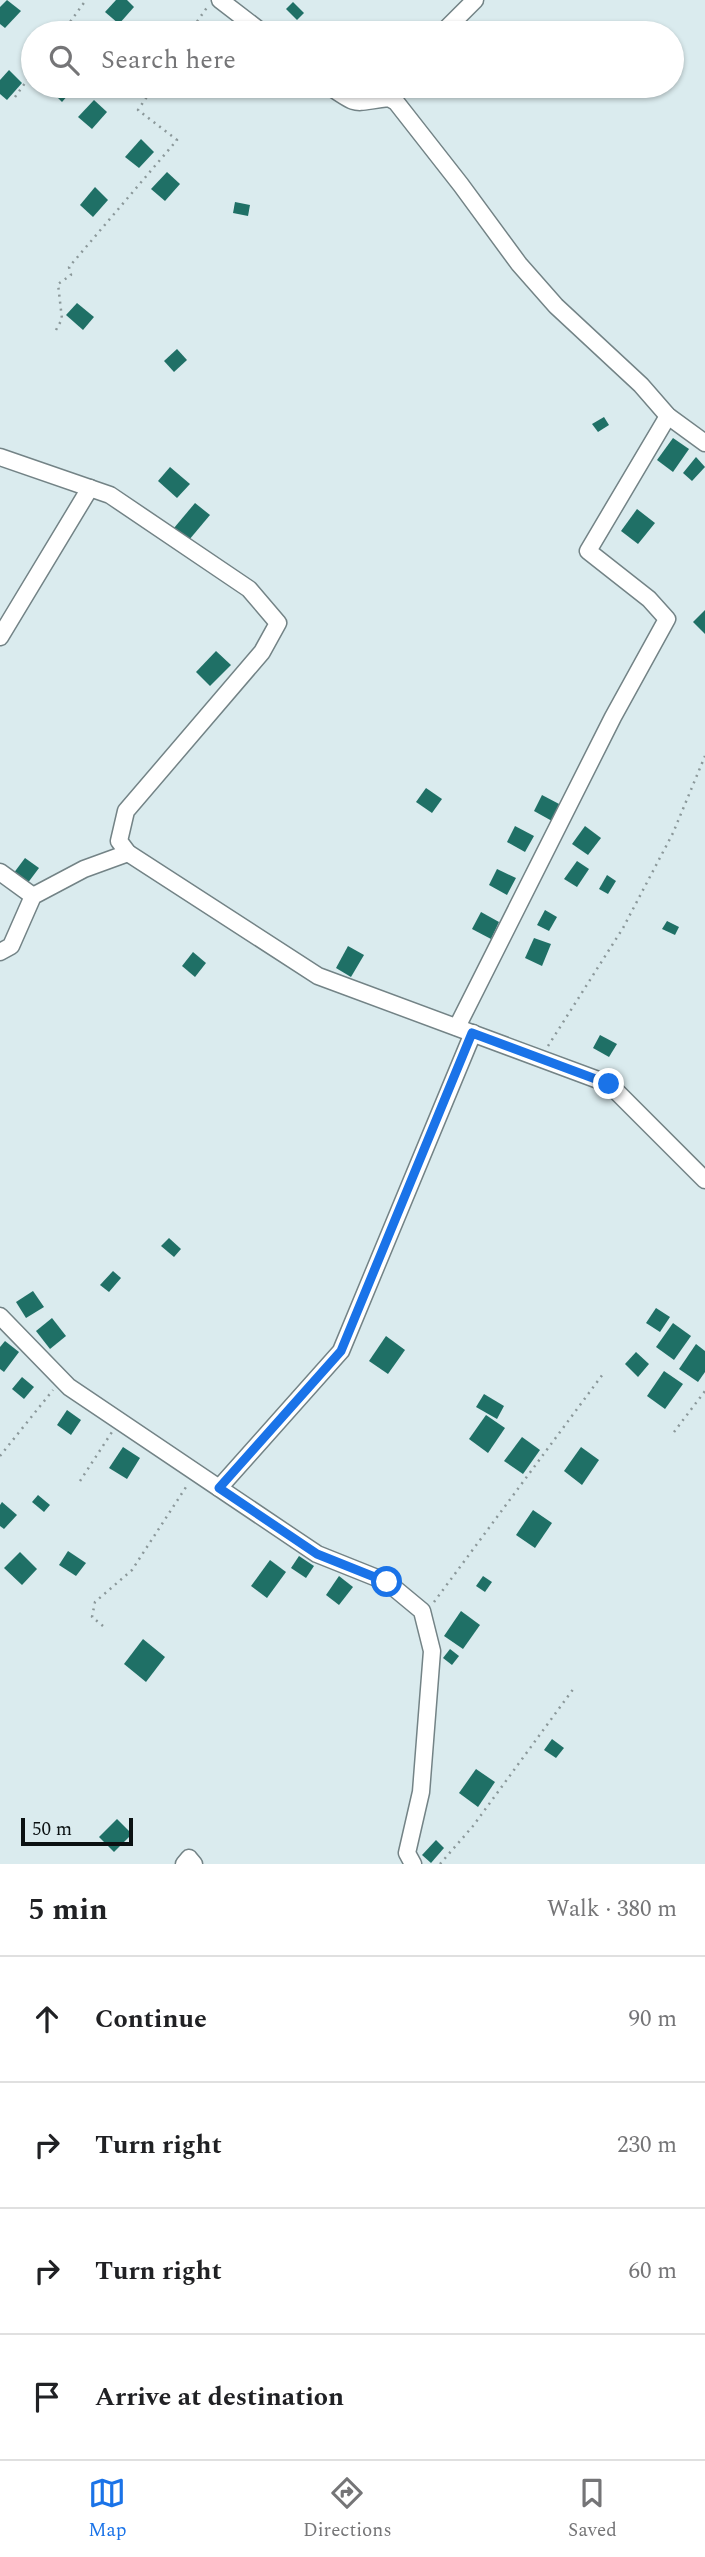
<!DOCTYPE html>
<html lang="en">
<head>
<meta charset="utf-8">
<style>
  body { margin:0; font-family:Spectral,serif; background:#f6f6f6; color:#202124 }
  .scale { position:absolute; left:21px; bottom:18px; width:112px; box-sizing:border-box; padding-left:7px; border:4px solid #0b1112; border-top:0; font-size:19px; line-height:24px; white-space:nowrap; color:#0b1112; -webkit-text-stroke:5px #daebee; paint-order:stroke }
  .stop { position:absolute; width:21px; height:21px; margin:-16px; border:5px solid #1a73e8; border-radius:50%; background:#fff }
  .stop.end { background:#1a73e8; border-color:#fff; box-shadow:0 2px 7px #0008 }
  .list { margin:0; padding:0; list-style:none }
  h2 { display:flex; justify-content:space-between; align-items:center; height:91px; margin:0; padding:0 28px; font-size:30px }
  h2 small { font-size:23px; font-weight:400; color:#757577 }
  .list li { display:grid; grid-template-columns:46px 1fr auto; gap:21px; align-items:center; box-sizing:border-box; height:126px; padding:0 28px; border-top:2px solid #e0e0e0 }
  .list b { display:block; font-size:26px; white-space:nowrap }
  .list em { font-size:23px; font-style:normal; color:#757577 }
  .icon { flex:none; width:38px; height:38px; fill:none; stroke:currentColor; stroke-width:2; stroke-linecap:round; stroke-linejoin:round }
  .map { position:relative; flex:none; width:705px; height:1864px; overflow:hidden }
  .search { position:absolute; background:#fff; box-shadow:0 2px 5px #0004; left:21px; right:21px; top:21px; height:77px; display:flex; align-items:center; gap:18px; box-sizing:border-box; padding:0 24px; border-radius:38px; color:#757577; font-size:26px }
  .sheet { height:595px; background:#fff }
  nav { display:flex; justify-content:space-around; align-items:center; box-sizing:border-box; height:98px; border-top:2px solid #e0e0e0; background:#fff; font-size:19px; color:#757577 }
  nav a { display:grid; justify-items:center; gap:4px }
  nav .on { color:#1a73e8 }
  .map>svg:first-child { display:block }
  .building { fill:#1f7066 }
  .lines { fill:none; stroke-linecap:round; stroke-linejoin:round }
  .minor-casing { stroke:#738386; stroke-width:19 }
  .path { stroke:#8b989a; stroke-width:2.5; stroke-dasharray:2 5; stroke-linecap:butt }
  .minor { stroke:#fff; stroke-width:16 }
  .route { stroke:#1a73e8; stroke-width:9 }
</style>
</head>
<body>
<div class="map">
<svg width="705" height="1864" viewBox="0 0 705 1864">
  <rect width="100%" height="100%" fill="#daebee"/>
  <g class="building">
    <path d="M 7,0 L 21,11 L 5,28 L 0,24 L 0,7 Z"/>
    <path d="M 116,0 L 127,0 L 134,7 L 119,24 L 105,12 Z"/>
    <path d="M 293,2 L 304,13 L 297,20 L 286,9 Z"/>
    <path d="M 9,70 L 22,83 L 7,100 L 0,94 L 0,80 Z"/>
    <path d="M 52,86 L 76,86 L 62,102 L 49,89 Z"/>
    <path d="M 94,100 L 107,112 L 92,129 L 78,117 Z"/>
    <path d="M 141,139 L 154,152 L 139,168 L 125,157 Z"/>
    <path d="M 167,172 L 180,184 L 165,201 L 151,189 Z"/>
    <path d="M 95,187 L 108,200 L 93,217 L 80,205 Z"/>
    <path d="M 235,202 L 250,205 L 248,216 L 233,213 Z"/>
    <path d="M 77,303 L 94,317 L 83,330 L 66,315 Z"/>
    <path d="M 177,349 L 187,360 L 174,372 L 164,361 Z"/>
    <path d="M 604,417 L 609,425 L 598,432 L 592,424 Z"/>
    <path d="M 673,438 L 689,449 L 673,472 L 657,460 Z"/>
    <path d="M 696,457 L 705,467 L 692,481 L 683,473 Z"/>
    <path d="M 170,467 L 190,484 L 177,498 L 158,481 Z"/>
    <path d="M 195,503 L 210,515 L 189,540 L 174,528 Z"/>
    <path d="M 637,509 L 655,523 L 638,544 L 621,531 Z"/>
    <path d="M 705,610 L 705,634 L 693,622 Z"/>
    <path d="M 216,651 L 231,665 L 210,686 L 196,672 Z"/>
    <path d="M 426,788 L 442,799 L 432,813 L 416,802 Z"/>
    <path d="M 542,795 L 561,805 L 552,821 L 534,811 Z"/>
    <path d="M 515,826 L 534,836 L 525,852 L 507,842 Z"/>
    <path d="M 585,826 L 601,838 L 588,855 L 572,844 Z"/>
    <path d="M 25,858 L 39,868 L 27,884 L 13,874 Z"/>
    <path d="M 577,861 L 589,869 L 577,887 L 564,879 Z"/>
    <path d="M 497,869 L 516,878 L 507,895 L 489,885 Z"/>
    <path d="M 607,875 L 616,881 L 608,894 L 599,889 Z"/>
    <path d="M 545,910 L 557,917 L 549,931 L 537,925 Z"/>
    <path d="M 481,912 L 499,922 L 491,939 L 472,929 Z"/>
    <path d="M 667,921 L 679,927 L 675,935 L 662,929 Z"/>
    <path d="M 534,938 L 551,944 L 542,966 L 525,958 Z"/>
    <path d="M 348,946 L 364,955 L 351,977 L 336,968 Z"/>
    <path d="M 193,952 L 206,963 L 195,977 L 182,966 Z"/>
    <path d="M 600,1035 L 617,1044 L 609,1057 L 593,1048 Z"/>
    <path d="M 169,1238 L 181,1249 L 174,1257 L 161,1246 Z"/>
    <path d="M 113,1271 L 121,1278 L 109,1292 L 100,1285 Z"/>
    <path d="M 33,1291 L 44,1307 L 26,1318 L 16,1302 Z"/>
    <path d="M 656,1308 L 670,1317 L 660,1332 L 646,1323 Z"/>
    <path d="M 52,1318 L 66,1336 L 50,1349 L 36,1331 Z"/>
    <path d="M 673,1323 L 691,1336 L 674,1360 L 656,1347 Z"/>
    <path d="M 386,1336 L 405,1350 L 388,1374 L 369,1361 Z"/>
    <path d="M 5,1341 L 19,1352 L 4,1372 L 0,1369 L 0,1347 Z"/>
    <path d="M 696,1344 L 705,1351 L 705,1372 L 698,1382 L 679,1369 Z"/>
    <path d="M 636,1352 L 649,1364 L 638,1377 L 625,1364 Z"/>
    <path d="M 664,1371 L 683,1384 L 665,1409 L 647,1396 Z"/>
    <path d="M 22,1377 L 34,1387 L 24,1399 L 12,1389 Z"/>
    <path d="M 484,1394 L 504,1406 L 497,1419 L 476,1407 Z"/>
    <path d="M 67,1410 L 81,1420 L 71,1435 L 57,1425 Z"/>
    <path d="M 486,1415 L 505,1428 L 488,1453 L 469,1439 Z"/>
    <path d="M 522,1437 L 540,1450 L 523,1474 L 504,1461 Z"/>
    <path d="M 123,1447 L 140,1458 L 127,1479 L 109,1468 Z"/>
    <path d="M 581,1447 L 599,1460 L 582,1485 L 564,1471 Z"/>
    <path d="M 38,1495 L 50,1505 L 44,1512 L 32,1502 Z"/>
    <path d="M 2,1502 L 17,1515 L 4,1529 L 0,1526 L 0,1505 Z"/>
    <path d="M 533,1510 L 552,1523 L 535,1548 L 516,1535 Z"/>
    <path d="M 68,1551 L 86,1563 L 76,1576 L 59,1565 Z"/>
    <path d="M 20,1552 L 37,1569 L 22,1585 L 4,1568 Z"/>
    <path d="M 299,1556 L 314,1566 L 306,1578 L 291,1568 Z"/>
    <path d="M 270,1560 L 286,1572 L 267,1598 L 251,1586 Z"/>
    <path d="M 339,1576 L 353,1587 L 339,1605 L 326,1595 Z"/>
    <path d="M 483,1576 L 492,1582 L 485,1592 L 476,1586 Z"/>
    <path d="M 461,1611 L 480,1625 L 463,1649 L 444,1636 Z"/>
    <path d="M 143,1639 L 165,1657 L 146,1682 L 124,1664 Z"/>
    <path d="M 450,1649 L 459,1656 L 452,1665 L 443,1658 Z"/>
    <path d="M 552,1739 L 564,1748 L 556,1758 L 544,1750 Z"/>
    <path d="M 476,1769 L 495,1782 L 478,1807 L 459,1793 Z"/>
    <path d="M 117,1819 L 132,1834 L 114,1852 L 99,1837 Z"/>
    <path d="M 436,1840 L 444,1848 L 431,1863 L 422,1855 Z"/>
  </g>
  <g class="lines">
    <defs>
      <g id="minor">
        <path d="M 220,0 L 263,33"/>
        <path d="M 442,33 L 475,0"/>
        <path d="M 329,86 C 360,108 353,102 389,98 L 396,102 L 461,185 L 519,264 L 556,306 L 641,385 L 668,416 L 705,443"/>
        <path d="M 0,457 L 110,495 L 249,589 L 278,623 L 262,652 L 126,811 L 119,841 L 128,853 L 318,976 L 609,1084 L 705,1180"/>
        <path d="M 0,637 L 90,488"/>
        <path d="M 0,872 L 33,896"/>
        <path d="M 0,952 L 11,946 L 33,896 L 84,869 L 128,853"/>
        <path d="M 457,1027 L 613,717 L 667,619 L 649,599 L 588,551 L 668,416"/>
        <path d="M 0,1316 L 69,1387 L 317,1554 L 387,1582 L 422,1611 L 432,1651 L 421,1792 L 407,1853 L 413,1864"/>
        <path d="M 219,1488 L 341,1351 L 473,1033"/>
        <path d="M 184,1864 L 189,1858 L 194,1864"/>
      </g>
    </defs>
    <use href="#minor" class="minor-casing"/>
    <g class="path">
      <path d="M 62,33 L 86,0"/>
      <path d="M 189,33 L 208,6"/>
      <path d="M 15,97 L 33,72"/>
      <path d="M 56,330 L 62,319 L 58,284 L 71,275 L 69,267 L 177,140 L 138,110 L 154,86"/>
      <path d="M 548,1046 L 623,928 L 673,833 L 705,756"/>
      <path d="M 674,1432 L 705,1391"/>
      <path d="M 0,1456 L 53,1390"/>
      <path d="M 80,1481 L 112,1432"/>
      <path d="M 434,1602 L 603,1374"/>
      <path d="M 103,1626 L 92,1617 L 95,1602 L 132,1570 L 188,1484"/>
      <path d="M 440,1864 L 473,1826 L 574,1688"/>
    </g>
    <use href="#minor" class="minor"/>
  </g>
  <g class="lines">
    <path class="route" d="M 387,1582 L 317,1554 L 219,1488 L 341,1351 L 472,1033 L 609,1084"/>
  </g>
</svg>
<div class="scale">50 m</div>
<div class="stop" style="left:387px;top:1582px"></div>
<div class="stop end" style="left:609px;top:1084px"></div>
<div class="search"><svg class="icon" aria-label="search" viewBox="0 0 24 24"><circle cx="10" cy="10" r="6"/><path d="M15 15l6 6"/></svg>Search here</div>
</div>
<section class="sheet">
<h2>5 min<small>Walk · 380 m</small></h2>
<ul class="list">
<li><svg class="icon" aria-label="ahead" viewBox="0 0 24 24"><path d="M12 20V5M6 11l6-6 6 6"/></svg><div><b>Continue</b></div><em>90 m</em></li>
<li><svg class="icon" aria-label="right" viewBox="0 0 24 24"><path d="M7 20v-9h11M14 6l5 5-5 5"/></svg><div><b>Turn right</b></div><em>230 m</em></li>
<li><svg class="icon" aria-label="right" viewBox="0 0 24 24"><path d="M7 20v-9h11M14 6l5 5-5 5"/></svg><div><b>Turn right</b></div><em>60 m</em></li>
<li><svg class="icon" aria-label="arrive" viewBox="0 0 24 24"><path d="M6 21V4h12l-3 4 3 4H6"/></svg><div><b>Arrive at destination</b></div></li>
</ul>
</section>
<nav>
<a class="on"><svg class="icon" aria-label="map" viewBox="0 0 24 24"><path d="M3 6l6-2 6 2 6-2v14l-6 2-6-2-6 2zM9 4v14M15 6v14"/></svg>Map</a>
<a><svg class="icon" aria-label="directions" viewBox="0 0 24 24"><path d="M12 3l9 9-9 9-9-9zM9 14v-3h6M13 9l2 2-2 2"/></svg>Directions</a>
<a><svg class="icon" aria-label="saved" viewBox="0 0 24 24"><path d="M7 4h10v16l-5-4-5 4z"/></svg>Saved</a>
</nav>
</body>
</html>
